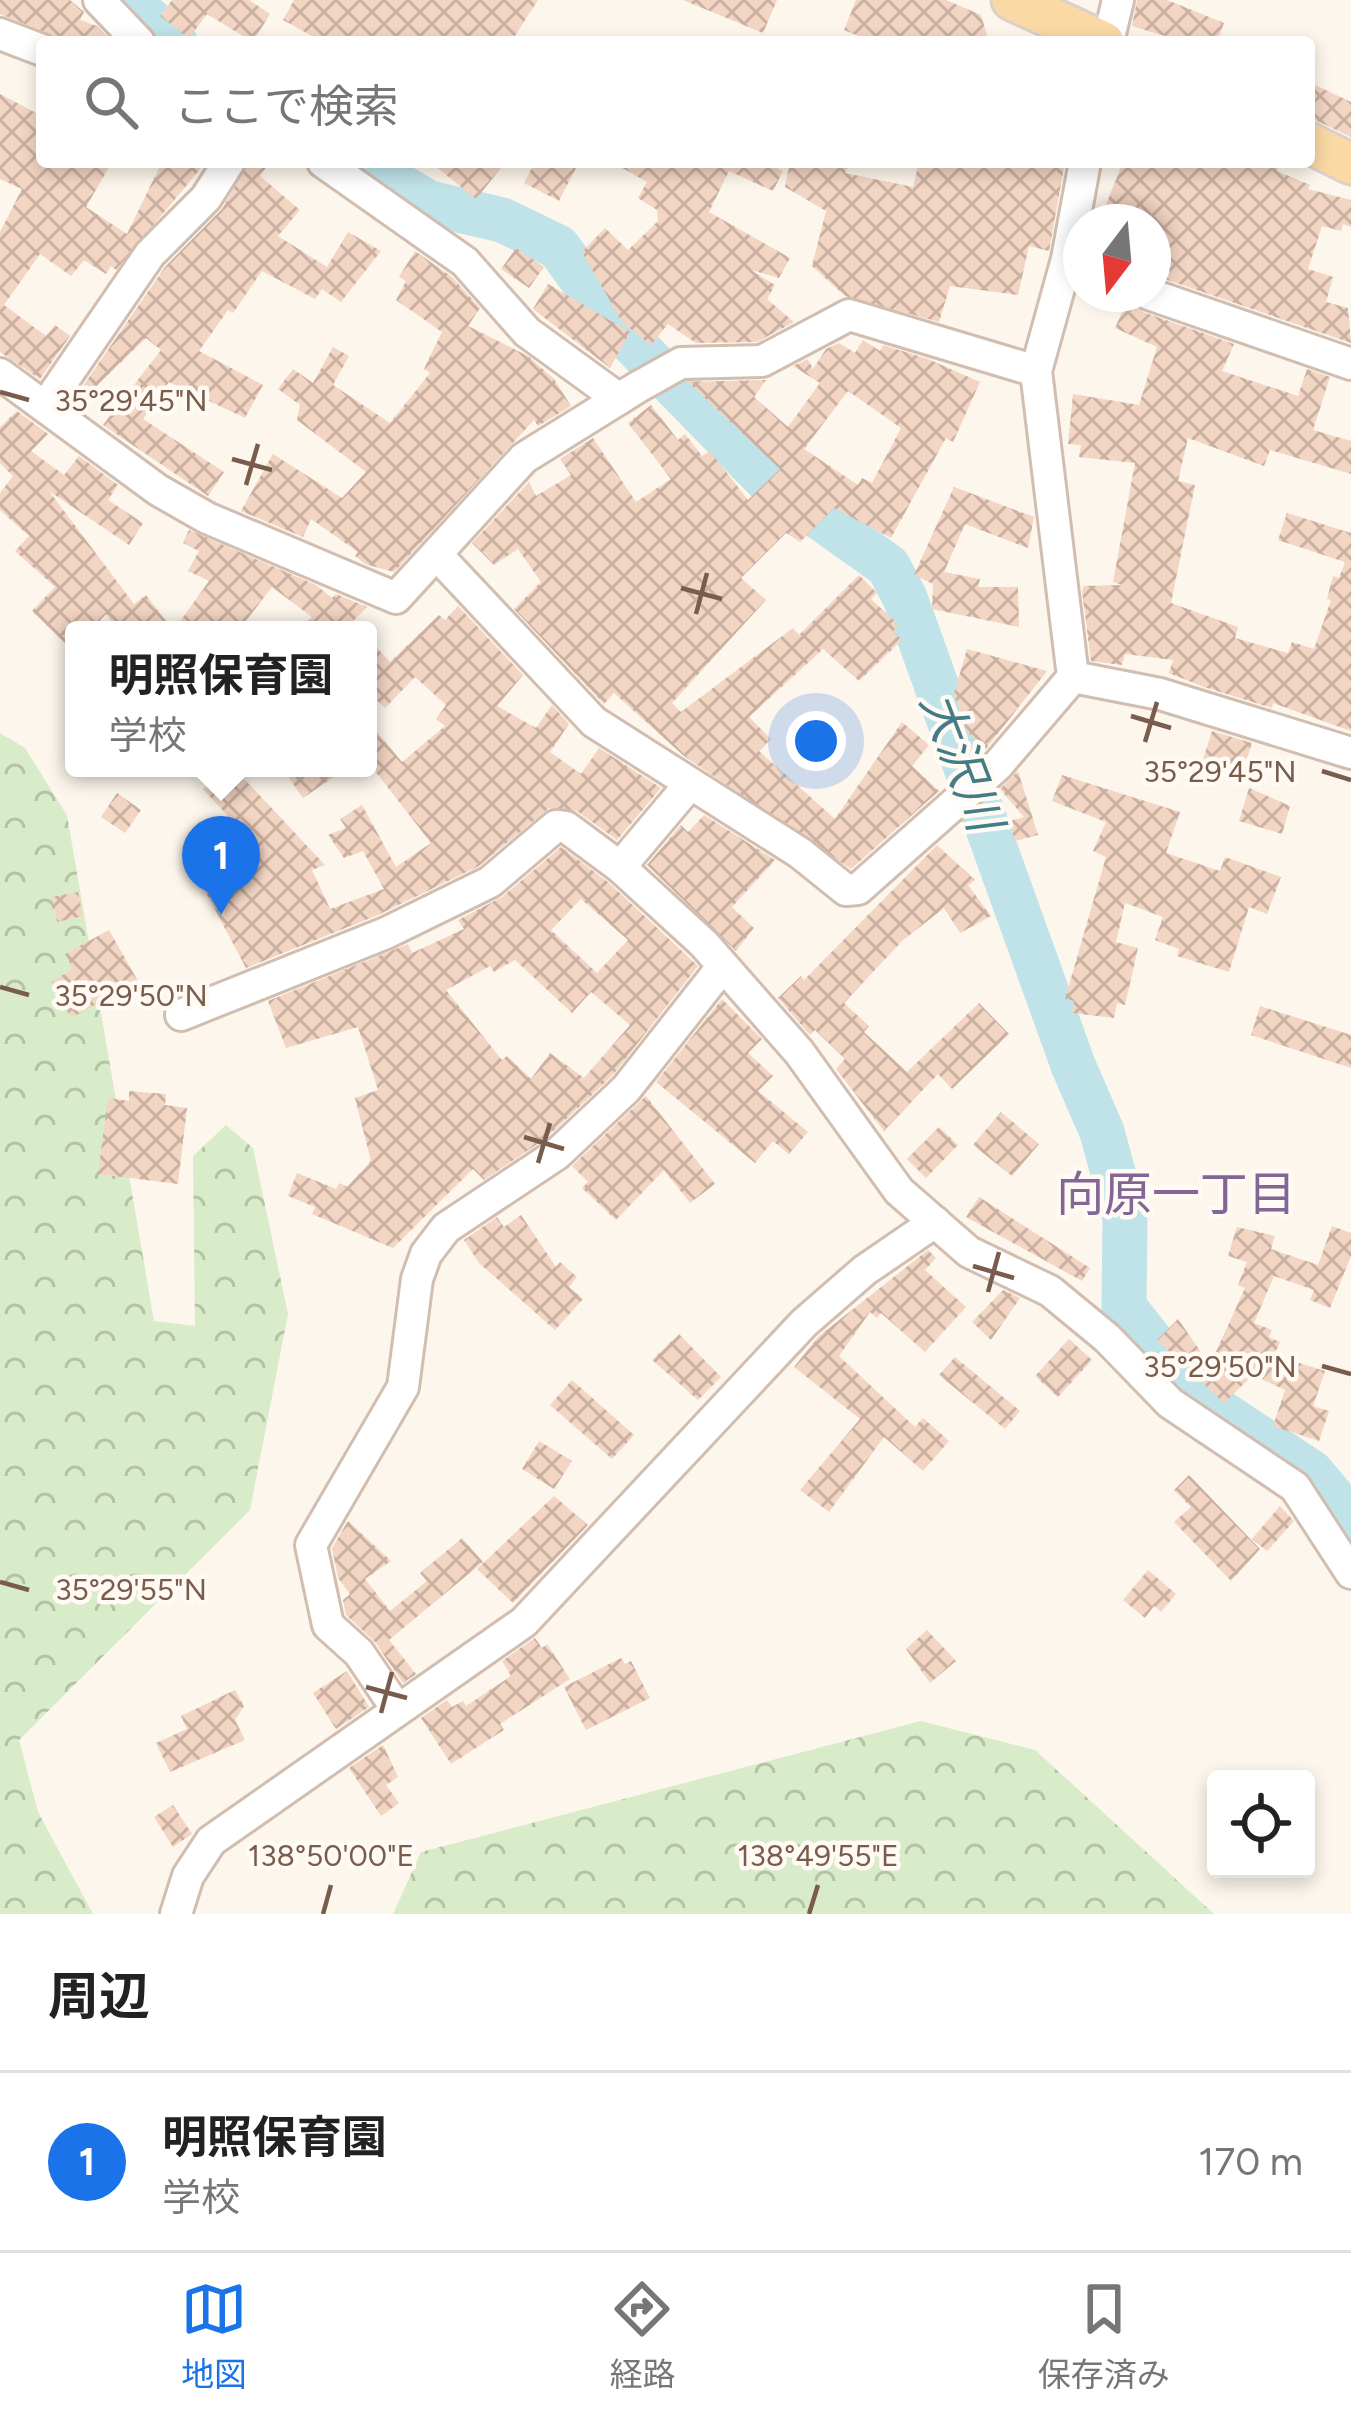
<!DOCTYPE html>
<html lang="ja">
<head>
<meta charset="utf-8">
<style>
  body { margin:0; font-family:Figtree,"Noto Sans JP",sans-serif; background:#f2f2f2; color:#222 }
  .controls { position:absolute; right:36px; bottom:36px; display:grid; overflow:hidden; border-radius:12px; box-shadow:0 6px 18px #0003 }
  .controls button { width:108px; height:108px; display:grid; place-items:center; padding:0; border:0; border-bottom:3px solid #e0e0e0; background:#fff; color:#222; font:60px sans-serif }
  .compass { position:absolute; left:1063px; top:204px; width:108px; height:108px; border-radius:50%; background:#fff; box-shadow:0 6px 18px #0003; rotate:196deg }
  .you { position:absolute; left:816px; top:741px; width:42px; height:42px; margin:-30px; border:9px solid #fff; border-radius:50%; background:#1a73e8; box-shadow:0 0 0 18px #1a73e833 }
  .badge { display:grid; place-items:center; width:78px; height:78px; border-radius:50%; background:#1a73e8; color:#fff; font-size:39px; font-weight:700 }
  .pin { position:absolute; translate:-50% -99px; filter:drop-shadow(0 3px 6px #0008) }
  .pin::after { content:''; position:absolute; top:63px; width:42px; height:36px; background:inherit; clip-path:polygon(0 0,100% 0,50% 100%) }
  .popup { position:absolute; left:65px; top:621px; width:312px; height:156px; box-sizing:border-box; display:grid; place-content:center; border-radius:12px; background:#fff; filter:drop-shadow(0 3px 9px #0005); font-size:39px; white-space:nowrap; color:#767676 }
  .popup b { font-size:45px; color:#222 }
  .popup::after { content:''; position:absolute; left:50%; top:100%; margin-left:-24px; border:24px solid transparent; border-top-color:#fff }
  .list { margin:0; padding:0; list-style:none }
  h2 { display:flex; justify-content:space-between; align-items:center; height:156px; margin:0; padding:0 48px; font-size:51px }
  h2 small { font-size:39px; font-weight:400; color:#767676 }
  .list li { display:grid; grid-template-columns:78px 1fr auto; gap:36px; align-items:center; box-sizing:border-box; height:180px; padding:0 48px; border-top:3px solid #e0e0e0 }
  .list b { display:block; font-size:45px; white-space:nowrap }
  .list p { margin:0; font-size:39px; white-space:nowrap; color:#767676 }
  .list em { font-size:39px; font-style:normal; color:#767676 }
  .icon { flex:none; width:66px; height:66px; fill:none; stroke:currentColor; stroke-width:2; stroke-linecap:round; stroke-linejoin:round }
  .map { position:relative; flex:none; width:1351px; height:1914px; overflow:hidden }
  .search { position:absolute; background:#fff; box-shadow:0 6px 18px #0003; left:36px; right:36px; top:36px; height:132px; display:flex; align-items:center; gap:30px; box-sizing:border-box; padding:0 42px; border-radius:12px; color:#767676; font-size:45px }
  .sheet { height:336px; background:#fff }
  nav { display:flex; justify-content:space-around; align-items:center; box-sizing:border-box; height:168px; border-top:3px solid #e0e0e0; background:#fff; font-size:33px; color:#767676 }
  nav a { display:grid; justify-items:center; gap:6px }
  nav .on { color:#1a73e8 }
  .map>svg:first-child { display:block }
  .forest { fill:url(#forest-crowns) }
  .lines { fill:none; stroke-linecap:round; stroke-linejoin:round }
  .river { stroke:#bfe3e8; stroke-width:45 }
  .building { fill:url(#building-cross-hatch); fill-rule:evenodd }
  .minor-casing { stroke:#d1beb0; stroke-width:36 }
  .major-casing { stroke:#dad1cd; stroke-width:45 }
  .minor { stroke:#fff; stroke-width:30 }
  .major { stroke:#fbd9a5; stroke-width:39 }
  .ticks { fill:none; stroke:#7a5c4d; stroke-width:4.5 }
  .labels { text-anchor:middle; dominant-baseline:central; stroke-width:9; stroke-linejoin:round; paint-order:stroke }
  .water-label { font-size:48px; font-style:italic; fill:#437c86; stroke:#fffaf3 }
  .neighbourhood-label { font-size:48px; fill:#846695; stroke:#fffaf3 }
  .ticks-label { font-size:30px; text-anchor:middle; fill:#7a5c4d; stroke:#fffaf3; stroke-width:9; stroke-linejoin:round; paint-order:stroke }
</style>
</head>
<body>
<div class="map">
<svg width="1351" height="1914" viewBox="0 0 1351 1914">
  <defs>
    <pattern id="forest-crowns" width="20" height="18" patternUnits="userSpaceOnUse" patternTransform="scale(3)"><rect width="20" height="18" fill="#d8ecc9"/><path d="M2 6a3 3 0 1 1 6 0M12 15a3 3 0 1 1 6 0" fill="none" stroke="#b4c2a5"/></pattern>
    <pattern id="building-cross-hatch" width="8" height="8" patternUnits="userSpaceOnUse" patternTransform="scale(3)"><rect width="8" height="8" fill="#f3d5c3"/><path d="M0 0l8 8M0 8l8-8" fill="none" stroke="#cab0a1"/></pattern>
  </defs>
  <rect width="100%" height="100%" fill="#fdf6ec"/>
  <g class="forest">
    <path d="M 0,733 L 25,748 L 67,815 L 154,1321 L 195,1326 L 193,1156 L 226,1125 L 253,1148 L 288,1314 L 250,1510 L 19,1740 L 38,1812 L 93,1914 L 0,1914 Z"/>
    <path d="M 921,1721 L 1035,1750 L 1214,1914 L 393,1914 L 421,1852 Z"/>
  </g>
  <g class="lines">
    <g class="river">
      <path d="M 126,0 L 175,42"/>
      <path d="M 360,162 L 429,203 L 502,220 L 558,247 L 616,326 L 766,479 L 888,566 L 905,598 L 1073,1065 L 1102,1132 L 1125,1217 L 1124,1307 L 1193,1394 L 1311,1472 L 1351,1520"/>
    </g>
  </g>
  <g class="building">
    <path d="M 0,0 L 70,0 L 84,12 L 80,20 L 97,26 L 112,42 L 69,42 L 0,14 Z"/>
    <path d="M 172,0 L 249,0 L 270,14 L 253,42 L 207,14 L 189,38 L 160,16 Z"/>
    <path d="M 294,0 L 538,0 L 511,42 L 323,42 L 283,20 Z"/>
    <path d="M 683,0 L 777,0 L 763,33 Z"/>
    <path d="M 856,0 L 946,0 L 981,15 L 989,42 L 874,42 L 844,30 Z"/>
    <path d="M 1137,0 L 1167,0 L 1224,23 L 1217,42 L 1166,42 L 1168,37 L 1132,26 Z"/>
    <path d="M 1309,82 L 1351,102 L 1351,137 L 1309,117 Z"/>
    <path d="M 0,94 L 42,116 L 42,162 L 112,162 L 86,207 L 127,234 L 162,162 L 206,162 L 116,270 L 111,266 L 106,274 L 84,260 L 71,276 L 40,254 L 4,305 L 46,336 L 55,325 L 70,336 L 40,379 L 0,352 L 0,232 L 22,189 L 0,179 Z"/>
    <path d="M 248,162 L 270,162 L 260,176 L 300,210 L 278,236 L 327,267 L 348,232 L 381,251 L 341,302 L 322,289 L 315,299 L 262,271 L 233,313 L 228,310 L 199,351 L 263,385 L 245,418 L 169,382 L 143,419 L 224,472 L 208,496 L 103,425 L 161,350 L 146,338 L 76,406 L 72,402 L 165,267 L 222,209 Z"/>
    <path d="M 430,162 L 506,162 L 476,199 Z"/>
    <path d="M 535,162 L 579,162 L 559,201 L 524,183 Z"/>
    <path d="M 612,162 L 764,162 L 783,171 L 773,191 L 729,171 L 709,212 L 790,258 L 779,278 L 751,270 L 775,285 L 767,299 L 794,322 L 757,342 L 696,343 L 668,324 L 651,345 L 622,322 L 582,252 L 605,228 L 628,250 L 658,221 L 657,210 L 638,198 L 647,182 Z"/>
    <path d="M 790,162 L 836,162 L 848,167 L 845,173 L 913,187 L 919,162 L 1065,162 L 1049,251 L 1029,246 L 1018,295 L 950,286 L 939,322 L 845,296 L 812,266 L 826,211 L 785,187 Z"/>
    <path d="M 1123,162 L 1266,162 L 1279,165 L 1277,171 L 1310,185 L 1308,189 L 1351,200 L 1351,227 L 1343,224 L 1341,231 L 1322,226 L 1308,269 L 1333,277 L 1326,302 L 1348,308 L 1351,343 L 1153,275 L 1153,222 L 1099,222 Z"/>
    <path d="M 516,248 L 544,267 L 529,288 L 501,269 Z"/>
    <path d="M 415,251 L 452,277 L 480,308 L 468,326 L 528,356 L 554,379 L 571,406 L 538,426 L 534,420 L 394,572 L 365,564 L 355,556 L 358,552 L 311,519 L 303,537 L 241,511 L 273,454 L 342,498 L 366,472 L 297,420 L 300,405 L 278,389 L 293,369 L 313,383 L 333,347 L 349,356 L 333,385 L 390,423 L 430,373 L 424,369 L 442,332 L 396,300 L 406,281 L 399,277 Z"/>
    <path d="M 548,284 L 630,332 L 610,368 L 533,309 Z"/>
    <path d="M 1127,301 L 1143,312 L 1234,344 L 1222,371 L 1298,396 L 1307,369 L 1330,377 L 1313,430 L 1351,441 L 1351,474 L 1270,450 L 1264,466 L 1188,438 L 1178,481 L 1195,485 L 1171,603 L 1238,627 L 1235,638 L 1288,653 L 1292,642 L 1314,649 L 1331,600 L 1327,599 L 1333,576 L 1339,578 L 1345,562 L 1278,540 L 1287,513 L 1351,533 L 1351,731 L 1273,703 L 1272,708 L 1204,687 L 1169,673 L 1173,660 L 1125,654 L 1122,665 L 1091,661 L 1082,591 L 1084,586 L 1122,585 L 1113,582 L 1135,463 L 1079,457 L 1081,445 L 1068,444 L 1073,394 L 1139,405 L 1157,347 L 1115,328 Z"/>
    <path d="M 863,340 L 880,351 L 883,345 L 928,359 L 980,382 L 953,442 L 946,438 L 891,538 L 834,508 L 800,542 L 786,533 L 741,578 L 766,600 L 672,703 L 681,712 L 793,628 L 799,635 L 859,575 L 877,593 L 871,599 L 899,625 L 893,631 L 902,640 L 859,681 L 823,649 L 749,717 L 771,739 L 759,751 L 835,819 L 902,722 L 929,745 L 912,766 L 939,791 L 851,869 L 684,756 L 614,693 L 604,704 L 514,609 L 541,582 L 518,549 L 494,565 L 472,543 L 529,482 L 536,496 L 571,475 L 560,459 L 593,438 L 636,502 L 671,479 L 628,423 L 651,405 L 678,440 L 685,434 L 702,456 L 710,451 L 748,500 L 780,469 L 688,382 L 766,380 L 754,397 L 788,427 L 820,383 L 793,366 L 808,359 L 813,369 L 826,349 L 839,343 L 855,353 ZM 848,391 L 901,428 L 872,483 L 862,478 L 858,485 L 804,449 Z"/>
    <path d="M 17,411 L 48,434 L 31,451 L 64,475 L 79,456 L 118,485 L 108,500 L 143,523 L 129,545 L 49,491 L 134,604 L 146,595 L 173,630 L 118,630 L 106,614 L 91,630 L 74,630 L 74,652 L 32,611 L 55,587 L 15,551 L 29,536 L 0,510 L 0,493 L 13,476 L 0,463 L 0,427 Z"/>
    <path d="M 954,487 L 1034,517 L 1028,548 L 965,524 L 944,572 L 980,579 L 978,587 L 1018,587 L 1019,627 L 932,609 L 933,584 L 914,575 Z"/>
    <path d="M 189,530 L 316,585 L 332,598 L 336,594 L 367,607 L 344,630 L 300,630 L 312,617 L 272,587 L 239,630 L 174,630 L 209,581 L 188,571 L 199,551 L 183,543 Z"/>
    <path d="M 458,606 L 523,675 L 497,706 L 536,728 L 552,705 L 569,724 L 550,752 L 581,774 L 599,748 L 661,788 L 617,840 L 577,811 L 549,808 L 479,866 L 378,915 L 246,968 L 196,874 L 254,844 L 203,789 L 226,768 L 234,768 L 325,865 L 312,870 L 330,909 L 384,889 L 363,851 L 344,858 L 328,835 L 346,828 L 340,819 L 362,805 L 396,867 L 431,843 L 368,762 L 368,721 L 402,762 L 445,726 L 436,719 L 446,705 L 415,677 L 385,708 L 368,692 L 377,684 L 368,674 L 368,638 L 390,662 L 439,615 L 445,620 Z"/>
    <path d="M 967,649 L 1047,671 L 985,750 L 967,731 L 954,694 Z"/>
    <path d="M 1212,731 L 1252,743 L 1241,778 L 1201,766 Z"/>
    <path d="M 282,768 L 347,768 L 303,798 Z"/>
    <path d="M 1018,771 L 1038,835 L 1015,841 L 1009,821 L 1024,817 L 1000,789 Z"/>
    <path d="M 1062,775 L 1180,812 L 1166,853 L 1220,871 L 1225,857 L 1281,877 L 1267,914 L 1249,907 L 1229,972 L 1177,956 L 1179,949 L 1155,940 L 1163,917 L 1125,903 L 1116,942 L 1138,948 L 1125,1005 L 1117,1003 L 1114,1018 L 1072,1013 L 1074,1001 L 1065,999 L 1106,857 L 1093,851 L 1106,822 L 1052,801 Z"/>
    <path d="M 1249,788 L 1290,806 L 1282,834 L 1239,821 Z"/>
    <path d="M 117,793 L 141,810 L 125,833 L 101,817 Z"/>
    <path d="M 704,815 L 775,860 L 732,907 L 754,928 L 736,951 L 647,865 L 681,825 L 688,832 Z"/>
    <path d="M 937,845 L 975,880 L 968,885 L 991,916 L 960,933 L 944,908 L 902,941 L 844,1003 L 869,1026 L 864,1032 L 907,1072 L 979,1003 L 1009,1034 L 952,1089 L 938,1074 L 884,1131 L 836,1069 L 845,1059 L 815,1030 L 810,1035 L 778,998 L 801,976 L 804,980 Z"/>
    <path d="M 561,847 L 608,882 L 698,966 L 612,1076 L 545,1139 L 484,1180 L 473,1169 L 393,1248 L 312,1214 L 315,1207 L 288,1196 L 297,1173 L 336,1189 L 339,1183 L 347,1187 L 371,1161 L 355,1098 L 378,1090 L 358,1027 L 286,1048 L 268,1001 L 408,944 L 412,953 L 464,929 L 458,920 L 502,897 ZM 581,899 L 628,940 L 597,973 L 551,930 ZM 515,960 L 572,1013 L 591,992 L 630,1025 L 584,1078 L 550,1053 L 531,1079 L 507,1056 L 502,1060 L 446,990 L 490,966 L 494,972 Z"/>
    <path d="M 78,892 L 83,916 L 57,922 L 52,897 Z"/>
    <path d="M 109,930 L 138,981 L 71,1018 L 51,982 L 73,969 L 65,954 Z"/>
    <path d="M 722,999 L 762,1039 L 748,1053 L 773,1076 L 758,1091 L 808,1132 L 789,1154 L 773,1141 L 755,1163 L 656,1082 Z"/>
    <path d="M 1260,1006 L 1351,1035 L 1351,1068 L 1251,1035 Z"/>
    <path d="M 129,1091 L 166,1094 L 165,1105 L 187,1108 L 178,1184 L 98,1174 L 108,1098 L 129,1101 Z"/>
    <path d="M 646,1096 L 715,1184 L 690,1203 L 664,1170 L 616,1220 L 582,1188 L 588,1182 L 572,1166 Z"/>
    <path d="M 1001,1112 L 1039,1144 L 1012,1176 L 973,1145 Z"/>
    <path d="M 939,1127 L 958,1145 L 926,1178 L 907,1159 Z"/>
    <path d="M 979,1197 L 1090,1268 L 1082,1281 L 966,1217 Z"/>
    <path d="M 521,1215 L 556,1267 L 560,1262 L 577,1277 L 569,1287 L 583,1299 L 555,1330 L 479,1263 L 464,1240 L 497,1217 L 504,1227 Z"/>
    <path d="M 1332,1226 L 1351,1233 L 1351,1256 L 1330,1308 L 1310,1300 L 1314,1290 L 1274,1276 L 1254,1323 L 1272,1330 L 1269,1337 L 1280,1342 L 1274,1355 L 1325,1371 L 1313,1406 L 1329,1411 L 1319,1441 L 1273,1426 L 1285,1390 L 1253,1375 L 1224,1403 L 1157,1340 L 1178,1319 L 1210,1365 L 1245,1288 L 1238,1285 L 1247,1262 L 1228,1256 L 1237,1227 L 1275,1236 L 1271,1249 L 1318,1265 Z"/>
    <path d="M 928,1250 L 936,1258 L 925,1270 L 966,1307 L 925,1352 L 881,1313 L 877,1318 L 870,1312 L 839,1356 L 915,1427 L 923,1418 L 949,1441 L 923,1471 L 884,1437 L 829,1512 L 800,1490 L 860,1419 L 794,1367 L 819,1336 Z"/>
    <path d="M 1003,1290 L 1020,1298 L 991,1340 L 972,1322 Z"/>
    <path d="M 679,1334 L 721,1377 L 698,1400 L 652,1360 Z"/>
    <path d="M 1069,1339 L 1092,1360 L 1058,1397 L 1035,1376 Z"/>
    <path d="M 955,1357 L 1020,1411 L 1005,1429 L 939,1375 Z"/>
    <path d="M 572,1380 L 634,1435 L 612,1459 L 550,1405 Z"/>
    <path d="M 539,1441 L 572,1461 L 554,1489 L 522,1469 Z"/>
    <path d="M 1189,1475 L 1260,1549 L 1231,1581 L 1174,1522 L 1191,1507 L 1174,1490 Z"/>
    <path d="M 554,1496 L 588,1525 L 513,1603 L 477,1569 Z"/>
    <path d="M 1280,1506 L 1294,1521 L 1267,1551 L 1252,1539 Z"/>
    <path d="M 348,1521 L 391,1561 L 365,1579 L 390,1611 L 427,1581 L 420,1573 L 462,1538 L 483,1562 L 389,1640 L 416,1674 L 403,1683 L 375,1642 L 346,1615 L 343,1600 L 350,1594 L 338,1578 L 332,1548 Z"/>
    <path d="M 1148,1570 L 1176,1594 L 1161,1612 L 1154,1606 L 1145,1618 L 1123,1600 Z"/>
    <path d="M 927,1630 L 956,1661 L 930,1683 L 906,1649 Z"/>
    <path d="M 535,1638 L 542,1648 L 547,1644 L 570,1679 L 500,1724 L 504,1730 L 451,1764 L 421,1718 L 447,1700 L 452,1707 L 463,1701 L 466,1706 L 511,1676 L 502,1661 Z"/>
    <path d="M 621,1658 L 625,1664 L 631,1661 L 650,1698 L 586,1730 L 564,1687 Z"/>
    <path d="M 347,1671 L 369,1707 L 336,1729 L 313,1693 Z"/>
    <path d="M 235,1690 L 244,1706 L 235,1720 L 245,1740 L 170,1772 L 156,1743 L 187,1729 L 181,1716 Z"/>
    <path d="M 383,1745 L 398,1777 L 386,1785 L 399,1803 L 381,1816 L 349,1768 Z"/>
    <path d="M 173,1805 L 192,1834 L 173,1847 L 154,1817 Z"/>
  </g>
  <g class="lines">
    <defs>
      <g id="minor">
        <path d="M 99,0 L 139,42"/>
        <path d="M 0,34 L 42,50"/>
        <path d="M 1108,42 L 1118,0"/>
        <path d="M 323,162 L 465,262 L 527,332 L 619,399"/>
        <path d="M 1149,294 L 1351,364"/>
        <path d="M 0,374 L 158,490 L 207,518 L 396,598 L 524,458 L 638,387 L 681,363 L 762,361 L 849,315 L 1036,371"/>
        <path d="M 45,407 L 150,254 L 206,198 L 229,162"/>
        <path d="M 438,556 L 594,722 L 800,853 L 846,890 L 858,889 L 997,766 L 1073,677 L 1036,371 L 1067,259 L 1085,162"/>
        <path d="M 1073,677 L 1160,694 L 1351,753"/>
        <path d="M 690,784 L 620,867 L 704,944 L 799,1052 L 899,1191 L 969,1252 L 1050,1291 L 1107,1338 L 1170,1403 L 1295,1487 L 1351,1573"/>
        <path d="M 181,1015 L 386,933 L 490,882 L 556,826 L 566,827 L 620,867"/>
        <path d="M 397,1709 L 359,1653 L 328,1625 L 311,1545 L 403,1387 L 417,1279 L 426,1254 L 446,1228 L 557,1154 L 626,1089 L 723,966"/>
        <path d="M 176,1914 L 188,1876 L 211,1841 L 524,1622 L 804,1323 L 865,1270 L 935,1222"/>
      </g>
      <g id="major">
        <path d="M 1012,0 L 1104,42"/>
        <path d="M 1309,143 L 1351,164"/>
      </g>
    </defs>
    <use href="#minor" class="minor-casing"/>
    <use href="#major" class="major-casing"/>
    <use href="#minor" class="minor"/>
    <use href="#major" class="major"/>
  </g>
  <path class="ticks" d="M 0,392 L 29,400M 232,459 L 272,470M 246,485 L 258,444M 681,588 L 722,599M 696,614 L 707,573M 1131,716 L 1171,728M 1145,742 L 1157,702M 1322,771 L 1351,780M 0,987 L 29,995M 524,1137 L 564,1149M 538,1163 L 550,1123M 973,1266 L 1014,1278M 988,1292 L 999,1252M 1322,1366 L 1351,1374M 0,1582 L 29,1590M 366,1687 L 407,1698M 381,1713 L 392,1672M 323,1914 L 331,1885M 809,1914 L 818,1885"/>
  <g class="labels">
    <g class="water-label">
      <text transform="translate(962 761) rotate(69)">大沢川</text>
    </g>
    <g class="neighbourhood-label">
      <text x="1176" y="1194">向原一丁目</text>
    </g>
  </g>
  <g class="ticks-label">
    <text x="131" y="411">35°29'45"N</text>
    <text x="1220" y="782">35°29'45"N</text>
    <text x="131" y="1006">35°29'50"N</text>
    <text x="1220" y="1377">35°29'50"N</text>
    <text x="131" y="1600">35°29'55"N</text>
    <text x="331" y="1866">138°50'00"E</text>
    <text x="818" y="1866">138°49'55"E</text>
  </g>
</svg>
<div class="controls">
<button><svg class="icon" aria-label="locate" viewBox="0 0 24 24"><circle cx="12" cy="12" r="6"/><path d="M12 2v4M12 18v4M2 12h4M18 12h4"/></svg></button>
</div>
<svg class="compass" viewBox="-18 -18 36 36"><path d="M0-13l5 13h-10z" fill="#e53935"/><path d="M0 13l5-13h-10z" fill="#767676"/></svg>
<div class="you"></div>
<div class="pin badge" style="left:221px;top:915px">1</div>
<div class="popup"><b>明照保育園</b>学校</div>
<div class="search"><svg class="icon" aria-label="search" viewBox="0 0 24 24"><circle cx="10" cy="10" r="6"/><path d="M15 15l6 6"/></svg>ここで検索</div>
</div>
<section class="sheet">
<h2>周辺<small></small></h2>
<ul class="list">
<li><span class="badge">1</span><div><b>明照保育園</b><p>学校</p></div><em>170 m</em></li>
</ul>
</section>
<nav>
<a class="on"><svg class="icon" aria-label="map" viewBox="0 0 24 24"><path d="M3 6l6-2 6 2 6-2v14l-6 2-6-2-6 2zM9 4v14M15 6v14"/></svg>地図</a>
<a><svg class="icon" aria-label="directions" viewBox="0 0 24 24"><path d="M12 3l9 9-9 9-9-9zM9 14v-3h6M13 9l2 2-2 2"/></svg>経路</a>
<a><svg class="icon" aria-label="saved" viewBox="0 0 24 24"><path d="M7 4h10v16l-5-4-5 4z"/></svg>保存済み</a>
</nav>
</body>
</html>
